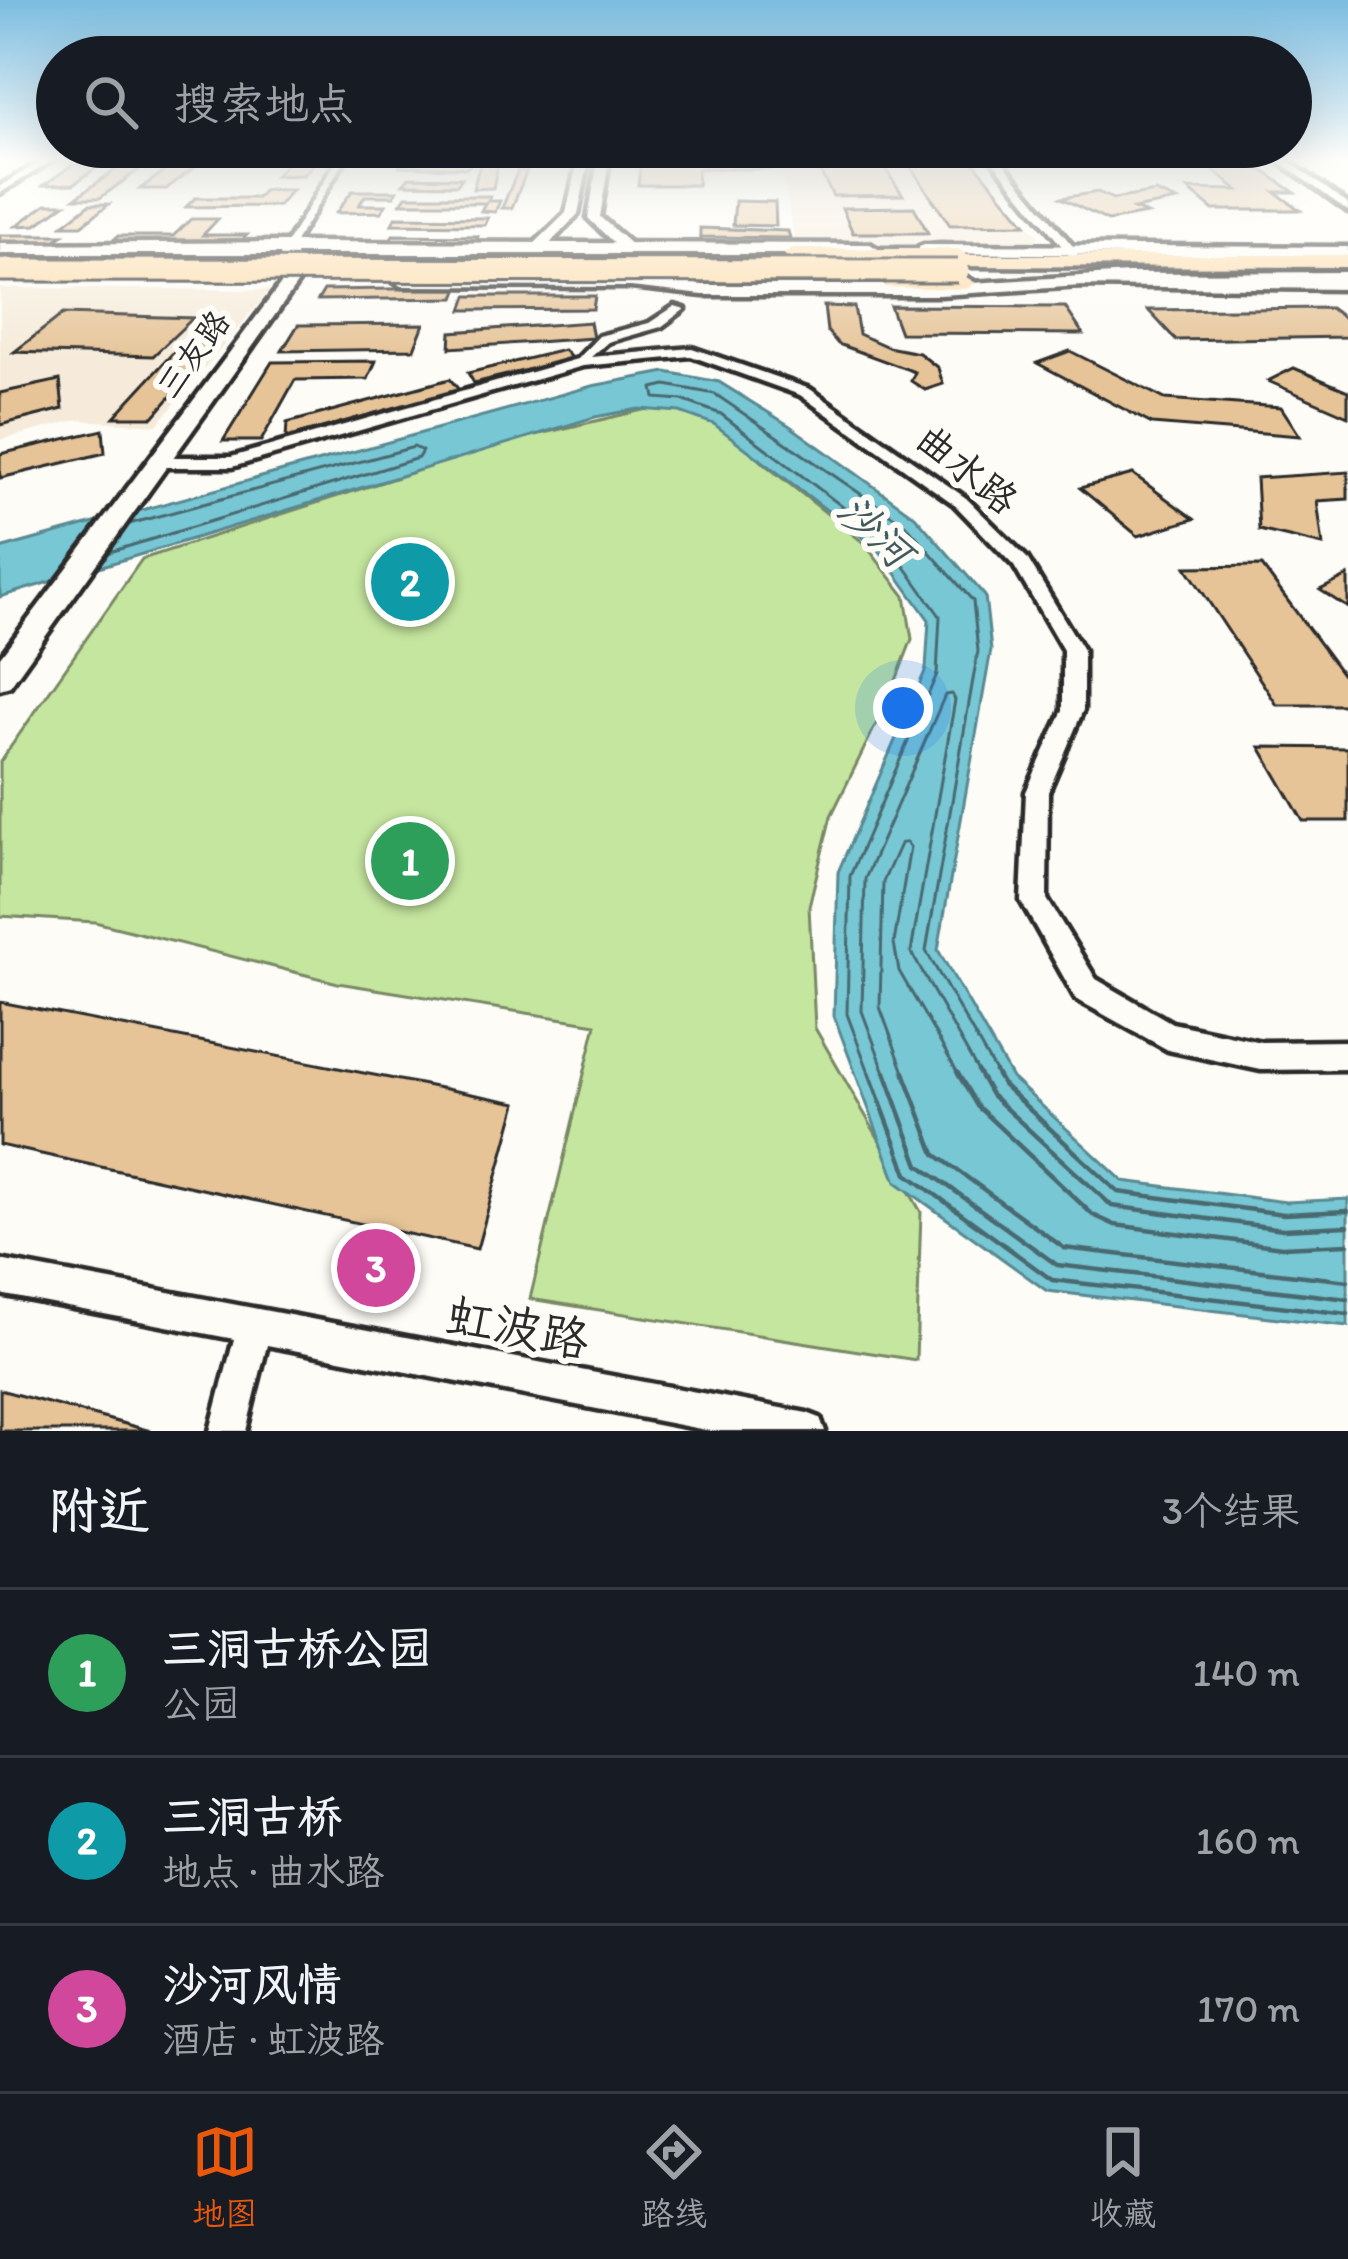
<!DOCTYPE html>
<html lang="zh">
<head>
<meta charset="utf-8">
<style>
  body { margin:0; font-family:Itim,"LXGW WenKai TC",sans-serif; background:#20242c; color:#f1f3f6 }
  .you { position:absolute; left:903px; top:708px; width:42px; height:42px; margin:-30px; border:9px solid #fff; border-radius:50%; background:#1a73e8; box-shadow:0 0 0 18px #1a73e833 }
  .badge { display:grid; place-items:center; width:78px; height:78px; border-radius:50%; background:#ea580c; color:#fff; font-size:39px; font-weight:700 }
  .pin { position:absolute; translate:-50% -50%; border:6px solid #fff; box-shadow:0 3px 12px #0006 }
  .list { margin:0; padding:0; list-style:none }
  h2 { display:flex; justify-content:space-between; align-items:center; height:156px; margin:0; padding:0 48px; font-size:51px }
  h2 small { font-size:39px; font-weight:400; color:#9ea1a6 }
  .list li { display:grid; grid-template-columns:78px 1fr auto; gap:36px; align-items:center; box-sizing:border-box; height:168px; padding:0 48px; border-top:3px solid #363941 }
  .list b { display:block; font-size:45px; white-space:nowrap }
  .list p { margin:0; font-size:39px; white-space:nowrap; color:#9ea1a6 }
  .list em { font-size:39px; font-style:normal; color:#9ea1a6 }
  .icon { flex:none; width:66px; height:66px; fill:none; stroke:currentColor; stroke-width:2; stroke-linecap:round; stroke-linejoin:round }
  .map { position:relative; flex:none; width:1348px; height:1431px; overflow:hidden }
  .search { position:absolute; background:#171b24; box-shadow:0 12px 48px #0002; left:36px; right:36px; top:36px; height:132px; display:flex; align-items:center; gap:30px; box-sizing:border-box; padding:0 42px; border-radius:66px; color:#9ea1a6; font-size:45px }
  .sheet { height:660px; background:#171b24 }
  nav { display:flex; justify-content:space-around; align-items:center; box-sizing:border-box; height:168px; border-top:3px solid #363941; background:#171b24; font-size:33px; color:#9ea1a6 }
  nav a { display:grid; justify-items:center; gap:6px }
  nav .on { color:#ea580c }
  .map>svg:first-child { display:block }
  .built { fill:#f6ebda }
  .green { fill:#c5e69f; stroke:#788865; stroke-width:3 }
  .water { fill:#78c7d5; stroke:#598991; stroke-width:3 }
  .lines { fill:none; stroke-linecap:round; stroke-linejoin:round }
  .shore-far1 { stroke:#4a696f; stroke-width:3 }
  .shore { stroke:#4a696f; stroke-width:4.5 }
  .building { fill:#e6c498; stroke:#2b2b2b; stroke-width:3 }
  .minor-casing { stroke:#2b2b2b; stroke-width:9 }
  .tertiary-casing { stroke:#2b2b2b; stroke-width:9 }
  .secondary-casing { stroke:#2b2b2b; stroke-width:9 }
  .trunk-casing { stroke:#2b2b2b; stroke-width:9 }
  .minor { fill:#fdfcf7; fill-rule:evenodd }
  .tertiary { fill:#fdfcf7; fill-rule:evenodd }
  .secondary { fill:#fdfcf7; fill-rule:evenodd }
  .trunk { fill:#fcdcac; fill-rule:evenodd }
  .trunk-bridge-casing { stroke:#2b2b2b; stroke-width:27; stroke-linecap:butt }
  .trunk-bridge { stroke:#fcdcac; stroke-width:21 }
  .labels { text-anchor:middle; dominant-baseline:central; stroke-width:12; stroke-linejoin:round; paint-order:stroke }
  .far-street-label { font-size:33px; fill:#2b2b2b; stroke:#fdfcf7 }
  .street-label { font-size:39px; fill:#2b2b2b; stroke:#fdfcf7 }
  .water-label { font-size:42px; font-style:italic; fill:#425a5e; stroke:#fdfcf7 }
  .near-street-label { font-size:48px; fill:#2b2b2b; stroke:#fdfcf7 }
</style>
</head>
<body>
<div class="map">
<svg width="1348" height="1431" viewBox="0 0 1348 1431">
  <rect width="100%" height="100%" fill="#fdfcf7"/>
  <filter id="ink" filterUnits="userSpaceOnUse"><feTurbulence type="fractalNoise" baseFrequency=".00833" numOctaves="2"/><feDisplacementMap in="SourceGraphic" scale="24" xChannelSelector="R" yChannelSelector="G"/><feConvolveMatrix kernelMatrix="1 2 1 2 8 2 1 2 1" color-interpolation-filters="sRGB"/></filter>
  <g filter="url(#ink)">
    <g class="built">
      <path d="M 780,160 L 975,160 L 1039,237 L 1025,246 L 795,243 Z"/>
      <path d="M 0,288 L 270,290 L 157,425 L 77,420 L 0,440 Z"/>
    </g>
    <path class="green" d="M 660,406 L 714,417 L 767,466 L 864,543 L 905,596 L 912,639 L 890,696 L 831,816 L 809,906 L 815,1028 L 921,1212 L 916,1360 L 530,1299 L 596,1024 L 338,983 L 95,922 L 0,916 L 0,762 L 142,559 L 510,441 Z"/>
    <path class="water" d="M 666,372 L 719,382 L 790,426 L 915,516 L 985,596 L 991,650 L 938,950 L 1012,1078 L 1123,1181 L 1286,1202 L 1348,1199 L 1348,1326 L 1047,1291 L 896,1182 L 834,1016 L 838,872 L 926,669 L 929,620 L 879,550 L 714,424 L 680,412 L 639,409 L 595,417 L 0,597 L 0,549 L 592,386 Z"/>
    <g class="lines">
      <g class="shore-far1">
        <path d="M 110,552 L 418,458 L 422,451 L 414,447 L 129,524"/>
        <path d="M 870,1075 L 847,1014 L 850,876 L 937,674 L 940,616 L 886,540 L 721,414 L 682,400 L 655,398 L 653,388 L 666,385 L 715,394 L 906,525 L 973,601 L 978,651 L 926,951 L 997,1075"/>
        <path d="M 886,1075 L 862,1011 L 865,879 L 945,695 L 952,694 L 955,700 L 911,952 L 980,1075"/>
        <path d="M 905,1075 L 880,1007 L 883,882 L 900,844 L 906,842 L 910,847 L 894,943 L 899,971 L 959,1075"/>
      </g>
      <g class="shore">
        <path d="M 869,1072 L 907,1174 L 1052,1280 L 1348,1314"/>
        <path d="M 885,1072 L 919,1165 L 1057,1265 L 1348,1299"/>
        <path d="M 904,1072 L 935,1154 L 1064,1248 L 1348,1281"/>
        <path d="M 957,1072 L 977,1106 L 1093,1215 L 1115,1225 L 1282,1247 L 1348,1244"/>
        <path d="M 978,1072 L 991,1095 L 1112,1206 L 1283,1229 L 1348,1226"/>
        <path d="M 995,1072 L 1002,1084 L 1118,1192 L 1284,1214 L 1348,1211"/>
      </g>
    </g>
    <g class="building">
      <path d="M 317,160 L 303,175 L 275,176 L 289,161 L 271,161 Z"/>
      <path d="M 405,160 L 434,160 L 473,162 L 467,168 L 400,166 Z"/>
      <path d="M 481,160 L 499,160 L 493,188 L 473,189 Z"/>
      <path d="M 641,160 L 777,160 L 780,169 L 697,169 L 698,185 L 638,185 Z"/>
      <path d="M 814,160 L 879,160 L 903,195 L 833,196 Z"/>
      <path d="M 906,160 L 972,160 L 1026,224 L 950,225 Z"/>
      <path d="M 1201,161 L 1249,161 L 1294,192 L 1275,192 L 1300,210 L 1213,210 L 1188,189 L 1238,190 Z"/>
      <path d="M 101,164 L 74,184 L 44,185 L 72,165 Z"/>
      <path d="M 170,167 L 195,167 L 166,189 L 140,189 Z"/>
      <path d="M 118,168 L 141,168 L 100,198 L 75,198 Z"/>
      <path d="M 518,170 L 527,170 L 512,208 L 502,208 Z"/>
      <path d="M 409,177 L 462,178 L 457,185 L 403,184 Z"/>
      <path d="M 264,190 L 292,190 L 278,206 L 186,207 L 195,198 L 257,198 Z"/>
      <path d="M 352,191 L 397,191 L 394,196 L 365,196 L 359,205 L 386,205 L 381,212 L 336,213 Z"/>
      <path d="M 1098,192 L 1113,199 L 1156,192 L 1177,201 L 1134,209 L 1147,214 L 1108,221 L 1061,198 Z"/>
      <path d="M 406,196 L 490,196 L 488,201 L 500,201 L 495,212 L 481,211 L 485,203 L 401,203 Z"/>
      <path d="M 735,201 L 775,202 L 776,226 L 733,225 Z"/>
      <path d="M 46,204 L 65,204 L 36,225 L 16,226 Z"/>
      <path d="M 90,204 L 109,204 L 82,225 L 63,225 Z"/>
      <path d="M 914,207 L 928,233 L 853,233 L 842,208 Z"/>
      <path d="M 396,217 L 488,218 L 485,225 L 392,224 Z"/>
      <path d="M 191,219 L 218,219 L 203,235 L 247,235 L 239,243 L 110,243 L 118,236 L 173,236 Z"/>
      <path d="M 700,228 L 788,231 L 790,238 L 700,237 Z"/>
      <path d="M 0,235 L 63,235 L 52,243 L 0,242 Z"/>
      <path d="M 393,235 L 478,236 L 475,244 L 388,243 Z"/>
      <path d="M 459,288 L 455,298 L 318,300 L 324,290 Z"/>
      <path d="M 467,296 L 595,296 L 593,309 L 462,310 Z"/>
      <path d="M 824,306 L 854,307 L 859,334 L 888,347 L 919,353 L 938,368 L 943,384 L 925,390 L 911,381 L 915,372 L 838,344 L 827,331 Z"/>
      <path d="M 890,306 L 1065,307 L 1083,334 L 900,333 Z"/>
      <path d="M 1330,308 L 1348,321 L 1348,337 L 1176,340 L 1148,310 Z"/>
      <path d="M 63,314 L 193,318 L 153,356 L 14,352 Z"/>
      <path d="M 590,322 L 593,338 L 450,348 L 451,332 Z"/>
      <path d="M 424,324 L 414,349 L 282,351 L 298,325 Z"/>
      <path d="M 182,343 L 217,343 L 153,417 L 114,417 Z"/>
      <path d="M 564,350 L 572,359 L 474,383 L 468,373 Z"/>
      <path d="M 1070,351 L 1165,399 L 1281,407 L 1300,436 L 1152,424 L 1037,363 Z"/>
      <path d="M 376,361 L 368,379 L 295,380 L 261,441 L 223,441 L 272,362 Z"/>
      <path d="M 1294,368 L 1348,391 L 1348,416 L 1268,381 Z"/>
      <path d="M 450,379 L 459,390 L 286,438 L 287,423 Z"/>
      <path d="M 60,380 L 63,409 L 0,425 L 0,393 Z"/>
      <path d="M 103,430 L 105,453 L 0,478 L 0,454 Z"/>
      <path d="M 1348,472 L 1348,499 L 1317,501 L 1323,545 L 1259,530 L 1256,478 Z"/>
      <path d="M 1133,474 L 1194,519 L 1138,536 L 1080,488 Z"/>
      <path d="M 1262,566 L 1348,682 L 1348,705 L 1277,705 L 1186,567 Z"/>
      <path d="M 1348,576 L 1348,608 L 1320,590 Z"/>
      <path d="M 1260,747 L 1348,748 L 1348,821 L 1303,821 Z"/>
      <path d="M 0,1002 L 517,1103 L 477,1249 L 0,1145 Z"/>
      <path d="M 0,1390 L 151,1431 L 0,1431 Z"/>
    </g>
    <g class="lines">
      <defs>
        <g id="minor">
          <path d="M 43,160 L 53,160 L 0,193 L 0,186 Z"/>
          <path d="M 337,160 L 345,160 L 291,249 L 283,249 Z"/>
          <path d="M 992,160 L 1001,160 L 1077,251 L 1077,255 L 1069,255 Z"/>
          <path d="M 1277,160 L 1287,160 L 1348,204 L 1348,211 Z"/>
          <path d="M 675,306 L 685,309 L 661,327 L 608,342 L 591,357 L 692,348 L 810,389 L 966,498 L 1027,558 L 1083,650 L 1083,710 L 1048,792 L 1047,899 L 1096,979 L 1172,1023 L 1261,1042 L 1348,1041 L 1348,1069 L 1261,1070 L 1168,1050 L 1076,999 L 1021,901 L 1026,792 L 1063,710 L 1063,650 L 1014,566 L 954,504 L 800,395 L 691,356 L 583,366 L 232,467 L 160,467 L 152,462 L 160,457 L 231,457 L 577,359 L 599,336 L 649,323 Z"/>
          <path d="M 0,1260 L 807,1413 L 820,1418 L 825,1431 L 711,1431 L 267,1345 L 246,1431 L 210,1431 L 234,1339 L 0,1294 Z"/>
        </g>
        <g id="tertiary">
          <path d="M 578,160 L 589,160 L 578,214 L 542,252 L 532,252 L 532,246 L 566,213 Z"/>
          <path d="M 598,160 L 609,160 L 600,217 L 633,246 L 633,252 L 623,252 L 588,218 Z"/>
          <path d="M 1073,279 L 1348,281 L 1348,289 L 1068,286 L 1068,280 Z"/>
        </g>
        <g id="secondary">
          <path d="M 287,242 L 870,244 L 878,249 L 870,254 L 296,254 L 300,280 L 10,686 L 0,689 L 0,657 L 284,280 L 280,254 L 0,254 L 0,244 Z"/>
          <path d="M 924,245 L 1348,247 L 1348,257 L 919,253 L 919,247 Z"/>
          <path d="M 1348,272 L 1348,282 L 1128,283 L 940,295 L 703,295 L 631,287 L 401,286 L 393,281 L 401,276 L 631,277 L 703,285 L 940,285 L 1128,273 Z"/>
        </g>
        <g id="trunk">
          <path d="M 793,249 L 958,249 L 967,255 L 1348,255 L 1348,267 L 932,266 L 923,259 L 787,258 L 784,254 Z"/>
          <path d="M 892,277 L 966,277 L 976,283 L 966,289 L 885,287 L 885,279 Z"/>
        </g>
      </defs>
      <use href="#minor" class="minor-casing"/>
      <use href="#tertiary" class="tertiary-casing"/>
      <use href="#secondary" class="secondary-casing"/>
      <use href="#trunk" class="trunk-casing"/>
      <use href="#minor" class="minor"/>
      <use href="#tertiary" class="tertiary"/>
      <use href="#secondary" class="secondary"/>
      <use href="#trunk" class="trunk"/>
      <defs>
        <path id="trunk-bridge" d="M 0,270 L 958,271"/>
      </defs>
      <use href="#trunk-bridge" class="trunk-bridge-casing"/>
      <use href="#trunk-bridge" class="trunk-bridge"/>
    </g>
  </g>
  <linearGradient id="sky" x2="0" y2="1"><stop stop-color="#7bbce0"/><stop offset="0.44" stop-color="#fefefb"/><stop offset="1" stop-color="#fefefb" stop-opacity="0"/></linearGradient>
  <rect width="1348" height="361" fill="url(#sky)"/>
  <g class="labels">
    <g class="far-street-label">
      <text transform="translate(193 354) rotate(-54)">三友路</text>
    </g>
    <g class="street-label">
      <text transform="translate(967 469) rotate(39)">曲水路</text>
    </g>
    <g class="water-label">
      <text transform="translate(875 531) rotate(43)">沙河</text>
    </g>
    <g class="near-street-label">
      <text transform="translate(518 1327) rotate(11)">虹波路</text>
    </g>
  </g>
</svg>
<div class="you"></div>
<div class="pin badge" style="left:410px;top:861px;background:#2e9e5b">1</div>
<div class="pin badge" style="left:410px;top:582px;background:#0f9aa8">2</div>
<div class="pin badge" style="left:376px;top:1268px;background:#d1479c">3</div>
<div class="search"><svg class="icon" aria-label="search" viewBox="0 0 24 24"><circle cx="10" cy="10" r="6"/><path d="M15 15l6 6"/></svg>搜索地点</div>
</div>
<section class="sheet">
<h2>附近<small>3个结果</small></h2>
<ul class="list">
<li><span class="badge" style="background:#2e9e5b">1</span><div><b>三洞古桥公园</b><p>公园</p></div><em>140 m</em></li>
<li><span class="badge" style="background:#0f9aa8">2</span><div><b>三洞古桥</b><p>地点 · 曲水路</p></div><em>160 m</em></li>
<li><span class="badge" style="background:#d1479c">3</span><div><b>沙河风情</b><p>酒店 · 虹波路</p></div><em>170 m</em></li>
</ul>
</section>
<nav>
<a class="on"><svg class="icon" aria-label="map" viewBox="0 0 24 24"><path d="M3 6l6-2 6 2 6-2v14l-6 2-6-2-6 2zM9 4v14M15 6v14"/></svg>地图</a>
<a><svg class="icon" aria-label="directions" viewBox="0 0 24 24"><path d="M12 3l9 9-9 9-9-9zM9 14v-3h6M13 9l2 2-2 2"/></svg>路线</a>
<a><svg class="icon" aria-label="saved" viewBox="0 0 24 24"><path d="M7 4h10v16l-5-4-5 4z"/></svg>收藏</a>
</nav>
</body>
</html>
